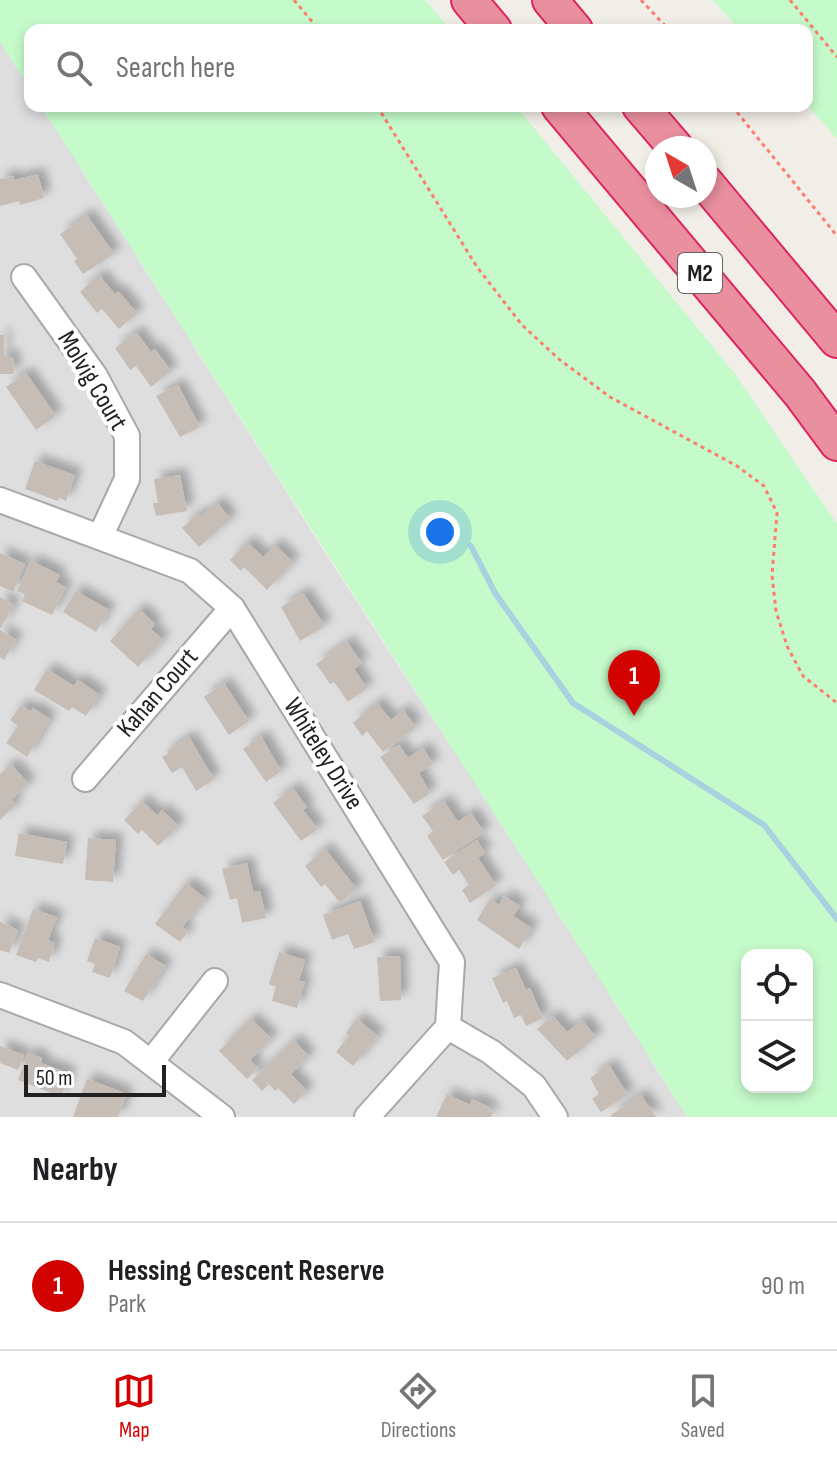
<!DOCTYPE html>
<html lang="en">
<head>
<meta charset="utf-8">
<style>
  body { margin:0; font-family:"Sofia Sans Condensed",sans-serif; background:#f2f2f2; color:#202124 }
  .controls { position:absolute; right:24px; bottom:24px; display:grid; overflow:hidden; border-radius:16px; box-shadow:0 4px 12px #0003 }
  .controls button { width:72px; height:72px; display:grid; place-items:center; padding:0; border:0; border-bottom:2px solid #e0e0e0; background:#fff; color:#202124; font:40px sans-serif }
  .compass { position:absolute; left:645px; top:136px; width:72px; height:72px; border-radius:50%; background:#fff; box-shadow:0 4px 12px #0003; rotate:321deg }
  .scale { position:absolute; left:24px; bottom:20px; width:142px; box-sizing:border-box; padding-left:8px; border:4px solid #212121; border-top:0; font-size:22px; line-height:28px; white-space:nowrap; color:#212121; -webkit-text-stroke:6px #fff; paint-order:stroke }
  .you { position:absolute; left:440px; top:532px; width:28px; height:28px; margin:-20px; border:6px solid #fff; border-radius:50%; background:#1a73e8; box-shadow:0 0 0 12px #1a73e833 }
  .badge { display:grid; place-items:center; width:52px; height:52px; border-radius:50%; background:#d10200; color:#fff; font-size:26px; font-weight:700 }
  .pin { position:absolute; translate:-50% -66px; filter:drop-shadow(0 2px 4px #0008) }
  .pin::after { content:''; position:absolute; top:42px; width:28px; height:24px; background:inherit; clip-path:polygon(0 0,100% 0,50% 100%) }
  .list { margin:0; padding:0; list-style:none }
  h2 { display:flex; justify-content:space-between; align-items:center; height:104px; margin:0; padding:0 32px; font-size:34px }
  h2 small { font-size:26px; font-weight:400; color:#757577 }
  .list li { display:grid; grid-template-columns:52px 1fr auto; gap:24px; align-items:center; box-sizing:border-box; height:128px; padding:0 32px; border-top:2px solid #e0e0e0 }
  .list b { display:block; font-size:30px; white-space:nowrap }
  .list p { margin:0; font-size:26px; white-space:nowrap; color:#757577 }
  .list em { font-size:26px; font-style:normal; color:#757577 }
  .icon { flex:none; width:44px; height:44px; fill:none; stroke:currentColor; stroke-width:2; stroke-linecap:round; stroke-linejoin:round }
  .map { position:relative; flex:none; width:837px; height:1117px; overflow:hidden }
  .search { position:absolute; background:#fff; box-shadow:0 4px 12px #0003; left:24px; right:24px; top:24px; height:88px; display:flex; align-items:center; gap:20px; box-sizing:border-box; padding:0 28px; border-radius:16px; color:#757577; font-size:30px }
  .sheet { height:232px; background:#fff }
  nav { display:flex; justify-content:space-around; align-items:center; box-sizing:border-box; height:112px; border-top:2px solid #e0e0e0; background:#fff; font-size:22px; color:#757577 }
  nav a { display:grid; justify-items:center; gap:4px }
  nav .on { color:#d10200 }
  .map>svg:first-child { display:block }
  .residential { fill:#dfdede }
  .park { fill:#c5faca; fill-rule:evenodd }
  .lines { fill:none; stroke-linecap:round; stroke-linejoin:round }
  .stream { stroke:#a7d2df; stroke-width:6 }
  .building { fill:#c6beb6; filter:url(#shadow) }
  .minor-casing { stroke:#a8a8a8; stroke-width:28 }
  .highway-casing { stroke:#de2562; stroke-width:38 }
  .path { stroke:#fc7e6e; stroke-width:3; stroke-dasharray:4 4; stroke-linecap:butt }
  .minor { stroke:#fff; stroke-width:24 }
  .highway { stroke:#e98f9e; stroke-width:34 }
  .labels { text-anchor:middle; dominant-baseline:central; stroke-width:8; stroke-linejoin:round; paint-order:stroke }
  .shield { fill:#fff; stroke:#646464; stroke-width:2 }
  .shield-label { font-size:24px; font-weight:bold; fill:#212121 }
  .street-label { font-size:26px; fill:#212121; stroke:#fff }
</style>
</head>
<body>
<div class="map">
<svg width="837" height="1117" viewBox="0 0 837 1117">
  <defs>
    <filter id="shadow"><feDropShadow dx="7" dy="-7" stdDeviation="4" flood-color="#0004"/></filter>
  </defs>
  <rect width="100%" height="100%" fill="#f1eee7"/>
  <path class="residential" d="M 0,42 L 30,89 L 30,106 L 41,106 L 333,565 L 530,868 L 687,1117 L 0,1117 Z"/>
  <g class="park">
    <path d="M 0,0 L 425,0 L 451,30 L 30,30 L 30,89 L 0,42 Z"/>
    <path d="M 713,0 L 837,0 L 837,139 L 807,105 L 807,30 L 740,30 Z"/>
    <path d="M 41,106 L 516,106 L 735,374 L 837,524 L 837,1117 L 687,1117 C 474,779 255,444 41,106 ZM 807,955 L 807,1087 L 747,1087 L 747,955 Z"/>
  </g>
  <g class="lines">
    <path class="stream" d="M 471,546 L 495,593 L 573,703 L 764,825 L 837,919"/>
  </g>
  <g class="building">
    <path d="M 38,174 L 44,198 L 20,205 L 19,201 L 0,206 L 0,179 L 13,176 L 14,180 Z"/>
    <path d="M 87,215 L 114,254 L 83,274 L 74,261 L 77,259 L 60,234 Z"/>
    <path d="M 99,275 L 115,294 L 118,291 L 137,313 L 119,329 L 102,309 L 97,313 L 80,292 Z"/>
    <path d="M 136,332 L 151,352 L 155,349 L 171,371 L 151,387 L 136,366 L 130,370 L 115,348 Z"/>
    <path d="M 0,335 L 4,335 L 4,357 L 13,357 L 14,374 L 0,374 Z"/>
    <path d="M 26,373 L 56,416 L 36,430 L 6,387 Z"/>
    <path d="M 178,385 L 200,427 L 180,437 L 156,396 Z"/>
    <path d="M 35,461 L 75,475 L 66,501 L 59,498 L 58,501 L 25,489 Z"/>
    <path d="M 180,475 L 187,511 L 156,516 L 153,503 L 158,503 L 154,479 Z"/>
    <path d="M 217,503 L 231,519 L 199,547 L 182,528 L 198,514 L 200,517 Z"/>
    <path d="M 247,542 L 263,557 L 275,545 L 293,562 L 267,590 L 244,567 L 241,571 L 230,560 Z"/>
    <path d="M 0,553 L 25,564 L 13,592 L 0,586 Z"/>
    <path d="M 31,561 L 60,575 L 56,582 L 66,587 L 52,615 L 22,601 L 25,594 L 17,591 Z"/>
    <path d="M 76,591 L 109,610 L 96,632 L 63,612 Z"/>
    <path d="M 303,593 L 325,626 L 300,641 L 281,607 Z"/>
    <path d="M 0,597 L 14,605 L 0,629 Z"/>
    <path d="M 139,609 L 155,624 L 151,629 L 163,640 L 138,667 L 110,641 Z"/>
    <path d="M 0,630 L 16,640 L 4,660 L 0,657 Z"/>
    <path d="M 347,642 L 362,663 L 354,669 L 367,688 L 348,702 L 334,682 L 330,684 L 316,664 Z"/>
    <path d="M 47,669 L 74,686 L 78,680 L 100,695 L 86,716 L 72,707 L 69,711 L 34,690 Z"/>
    <path d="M 224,683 L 249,721 L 229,735 L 204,697 Z"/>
    <path d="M 377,703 L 391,720 L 403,710 L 416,727 L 383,752 L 367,731 L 362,736 L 353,723 Z"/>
    <path d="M 21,705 L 30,711 L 33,708 L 50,719 L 27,757 L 6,743 L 18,726 L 10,720 Z"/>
    <path d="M 261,736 L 281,771 L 266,782 L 243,749 Z"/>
    <path d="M 189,737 L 214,779 L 196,791 L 182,767 L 172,773 L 162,757 L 169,753 L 167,751 Z"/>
    <path d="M 399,745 L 408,758 L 423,748 L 433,764 L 419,773 L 430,793 L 414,804 L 380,757 Z"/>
    <path d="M 11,764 L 29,784 L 11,800 L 16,805 L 0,820 L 0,774 Z"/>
    <path d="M 293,788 L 307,807 L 303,810 L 318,829 L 301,841 L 273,803 Z"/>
    <path d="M 142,801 L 157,815 L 162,810 L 179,826 L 158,846 L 142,830 L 138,834 L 124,820 Z"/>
    <path d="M 444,801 L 458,822 L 471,813 L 484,832 L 443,860 L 427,836 L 433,831 L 422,816 Z"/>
    <path d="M 19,833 L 67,842 L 63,864 L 15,856 Z"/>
    <path d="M 88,838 L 116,840 L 113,882 L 85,880 Z"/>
    <path d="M 477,840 L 485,853 L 478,858 L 496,885 L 470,903 L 462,890 L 469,885 L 459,870 L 453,875 L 444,862 Z"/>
    <path d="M 325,849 L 357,889 L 340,903 L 325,884 L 321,887 L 305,866 Z"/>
    <path d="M 247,863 L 253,892 L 260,891 L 266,918 L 242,923 L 237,898 L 230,900 L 222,869 Z"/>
    <path d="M 186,883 L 206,899 L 182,927 L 188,932 L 180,942 L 155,924 Z"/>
    <path d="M 504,896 L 520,906 L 513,916 L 532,928 L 519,949 L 477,920 L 490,899 L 499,905 Z"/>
    <path d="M 360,901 L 375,942 L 354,949 L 348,934 L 332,940 L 323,915 Z"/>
    <path d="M 33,909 L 57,917 L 48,940 L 55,943 L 49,962 L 38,958 L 36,962 L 16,955 Z"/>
    <path d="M 0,922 L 18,930 L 9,953 L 0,950 Z"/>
    <path d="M 95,938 L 120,947 L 110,978 L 92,972 L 95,964 L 87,961 Z"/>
    <path d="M 279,952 L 305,960 L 299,981 L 305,982 L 297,1008 L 272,1001 L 276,987 L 269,984 Z"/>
    <path d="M 146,954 L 166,966 L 143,1001 L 124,991 Z"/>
    <path d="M 400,956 L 401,1000 L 380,1001 L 377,957 Z"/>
    <path d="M 516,968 L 526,990 L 530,988 L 543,1018 L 526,1026 L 521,1015 L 514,1018 L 507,1001 L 503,1003 L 492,978 Z"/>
    <path d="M 553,1016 L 567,1032 L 582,1020 L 596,1037 L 567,1061 L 537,1029 Z"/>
    <path d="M 251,1019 L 272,1039 L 250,1060 L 258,1068 L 247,1079 L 219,1051 Z"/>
    <path d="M 357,1019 L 378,1036 L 353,1066 L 336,1052 L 349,1036 L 346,1033 Z"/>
    <path d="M 294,1040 L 309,1057 L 291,1074 L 307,1091 L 294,1104 L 278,1088 L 275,1091 L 269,1084 L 262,1091 L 252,1080 Z"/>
    <path d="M 0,1046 L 24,1055 L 18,1070 L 0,1063 Z"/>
    <path d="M 28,1053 L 42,1058 L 41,1063 L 70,1074 L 61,1097 L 18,1080 Z"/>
    <path d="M 609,1065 L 628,1095 L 601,1112 L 592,1099 L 599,1094 L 590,1078 Z"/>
    <path d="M 87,1079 L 127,1094 L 118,1117 L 73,1117 Z"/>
    <path d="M 447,1094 L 470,1105 L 472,1099 L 489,1107 L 488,1110 L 493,1112 L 491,1117 L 436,1117 Z"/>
    <path d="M 641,1095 L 656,1117 L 612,1117 L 611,1115 Z"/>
  </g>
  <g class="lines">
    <defs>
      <g id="minor">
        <path d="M 24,277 L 95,376 L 127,436 L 127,479 L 100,537"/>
        <path d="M 0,500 L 190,571 L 232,608 L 452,962 L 448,1027 L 367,1117"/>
        <path d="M 85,779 L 232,608"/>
        <path d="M 0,995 L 124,1042 L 222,1117"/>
        <path d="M 448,1027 L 491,1052 L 534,1086 L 555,1117"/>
        <path d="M 151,1062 L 215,981"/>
      </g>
      <g id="highway">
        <path d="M 469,0 L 494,30"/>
        <path d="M 550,0 L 575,30"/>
        <path d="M 559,106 L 800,393 L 837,443"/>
        <path d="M 640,106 L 676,148"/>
        <path d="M 705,182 L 837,340"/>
      </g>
    </defs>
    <use href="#minor" class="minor-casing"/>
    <use href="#highway" class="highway-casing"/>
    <g class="path">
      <path d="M 294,0 L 319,30"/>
      <path d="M 641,0 L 669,30"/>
      <path d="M 790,0 L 837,57"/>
      <path d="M 377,106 L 477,267 L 522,325 L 560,360 L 610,397 L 737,466 L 764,486 L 777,513 L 772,575 L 776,611 L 787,646 L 803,676 L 837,703"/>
      <path d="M 732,106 L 837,236"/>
    </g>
    <use href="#minor" class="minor"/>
    <use href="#highway" class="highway"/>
  </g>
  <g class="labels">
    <rect class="shield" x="678" y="253" width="44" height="40" rx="6"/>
    <g class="shield-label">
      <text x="700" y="273">M2</text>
    </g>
    <g class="street-label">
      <text transform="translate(92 381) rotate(59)">Molvig Court</text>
      <text transform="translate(158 693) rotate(-49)">Kahan Court</text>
      <text transform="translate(323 754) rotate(58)">Whiteley Drive</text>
    </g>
  </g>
</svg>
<div class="controls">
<button><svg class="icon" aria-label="locate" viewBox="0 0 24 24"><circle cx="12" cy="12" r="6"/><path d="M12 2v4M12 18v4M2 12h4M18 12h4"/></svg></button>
<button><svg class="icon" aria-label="layers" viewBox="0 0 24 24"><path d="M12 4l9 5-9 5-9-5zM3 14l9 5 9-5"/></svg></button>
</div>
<svg class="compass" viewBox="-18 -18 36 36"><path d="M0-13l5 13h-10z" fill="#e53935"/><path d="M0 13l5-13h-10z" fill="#757577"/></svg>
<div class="scale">50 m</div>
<div class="you"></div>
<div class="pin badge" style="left:634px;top:716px">1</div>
<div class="search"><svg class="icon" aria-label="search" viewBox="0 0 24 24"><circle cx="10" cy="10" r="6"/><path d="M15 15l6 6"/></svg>Search here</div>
</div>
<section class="sheet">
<h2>Nearby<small></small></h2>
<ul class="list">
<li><span class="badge">1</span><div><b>Hessing Crescent Reserve</b><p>Park</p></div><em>90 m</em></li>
</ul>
</section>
<nav>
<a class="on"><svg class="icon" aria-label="map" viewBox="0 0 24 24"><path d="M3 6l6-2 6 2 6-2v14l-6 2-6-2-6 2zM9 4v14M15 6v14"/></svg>Map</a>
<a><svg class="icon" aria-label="directions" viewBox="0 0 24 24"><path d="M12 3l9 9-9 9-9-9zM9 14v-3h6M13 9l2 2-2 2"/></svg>Directions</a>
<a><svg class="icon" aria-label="saved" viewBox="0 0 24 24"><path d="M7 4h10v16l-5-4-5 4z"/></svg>Saved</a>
</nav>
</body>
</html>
